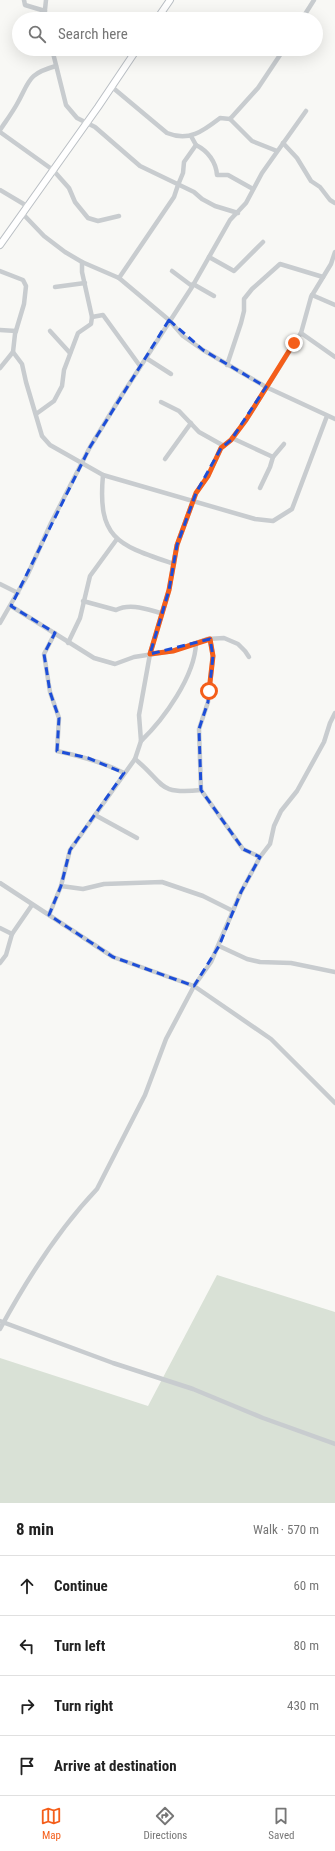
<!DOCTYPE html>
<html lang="en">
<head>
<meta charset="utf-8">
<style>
  body { margin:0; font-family:"Roboto Condensed",sans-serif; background:#f2f2f2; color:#222 }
  .stop { position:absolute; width:12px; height:12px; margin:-9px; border:3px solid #f45e1a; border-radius:50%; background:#fff }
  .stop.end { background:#f45e1a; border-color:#fff; box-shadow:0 1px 4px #0008 }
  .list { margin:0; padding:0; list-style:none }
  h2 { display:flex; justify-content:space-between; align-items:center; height:52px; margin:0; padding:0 16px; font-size:17px }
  h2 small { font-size:13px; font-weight:400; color:#767676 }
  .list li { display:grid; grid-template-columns:26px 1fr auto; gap:12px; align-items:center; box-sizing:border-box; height:60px; padding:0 16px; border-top:1px solid #e0e0e0 }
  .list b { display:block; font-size:15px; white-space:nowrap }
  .list em { font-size:13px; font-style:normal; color:#767676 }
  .icon { flex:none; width:22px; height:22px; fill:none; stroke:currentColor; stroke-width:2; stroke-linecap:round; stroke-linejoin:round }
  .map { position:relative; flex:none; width:335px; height:1503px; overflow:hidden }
  .search { position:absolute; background:#fff; box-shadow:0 4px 16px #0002; left:12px; right:12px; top:12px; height:44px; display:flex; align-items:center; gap:10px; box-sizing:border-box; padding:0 14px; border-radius:22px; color:#767676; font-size:15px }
  .sheet { height:292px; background:#fff }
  nav { display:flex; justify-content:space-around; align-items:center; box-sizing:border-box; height:56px; border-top:1px solid #e0e0e0; background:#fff; font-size:11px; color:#767676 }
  nav a { display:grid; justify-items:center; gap:2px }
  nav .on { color:#f45e1a }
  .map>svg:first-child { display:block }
  .green { fill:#d9e1d6 }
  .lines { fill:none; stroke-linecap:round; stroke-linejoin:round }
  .secondary-casing { stroke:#babfc4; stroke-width:8 }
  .street { stroke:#c8cccf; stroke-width:4.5 }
  .secondary { stroke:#fff; stroke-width:6 }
  .route { stroke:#f45e1a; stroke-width:5 }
  .marked { fill:none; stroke:#1d4ed8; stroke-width:3; stroke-dasharray:8 5; stroke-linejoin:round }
</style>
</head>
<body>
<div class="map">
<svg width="335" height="1503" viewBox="0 0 335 1503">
  <rect width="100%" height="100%" fill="#f8f8f5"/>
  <path class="green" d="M 217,1275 L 335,1312 L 335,1503 L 0,1503 L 0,1358 L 148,1406 Z"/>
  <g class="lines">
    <defs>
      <g id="secondary">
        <path d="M 157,19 L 170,0"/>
        <path d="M 0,245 L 98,107 L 137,49"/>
      </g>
    </defs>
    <use href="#secondary" class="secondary-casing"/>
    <g class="street">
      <path d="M 24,0 L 25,5 L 45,11"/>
      <path d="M 44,19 L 46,0"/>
      <path d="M 302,19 L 314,0"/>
      <path d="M 52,49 L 66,105 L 77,118 L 95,127 L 140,166 L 194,192 L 202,199 L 215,206 L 238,213"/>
      <path d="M 112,87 L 167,133 C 189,142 203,131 220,118 L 230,119 L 258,88 L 284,49"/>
      <path d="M 230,119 L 252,141 L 277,151"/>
      <path d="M 0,130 C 6,121 12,113 17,104 C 30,81 27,74 56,66"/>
      <path d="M 0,132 L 53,170 L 69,188 L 75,202 L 88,218 L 98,221 L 119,216"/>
      <path d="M 283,143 L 297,158 L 311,181 L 320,187 L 330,200 L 335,203"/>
      <path d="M 196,145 C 208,151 216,162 217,175 L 228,175 L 253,189"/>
      <path d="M 0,190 L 27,206"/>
      <path d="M 22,213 L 44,236 L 65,252 L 82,262 L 119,278 L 169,320 L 183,336 L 203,350 L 266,387 L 335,419"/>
      <path d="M 209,257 L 234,271 L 263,242"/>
      <path d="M 0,271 L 23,280 L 26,286 L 24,304 L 15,334 L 13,352 L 0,368"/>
      <path d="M 172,271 L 192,286"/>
      <path d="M 119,278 L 174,197 L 178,185 L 183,173 L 184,162 L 196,145 L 191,136"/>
      <path d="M 193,284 L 214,296"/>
      <path d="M 55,287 L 85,283"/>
      <path d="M 312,295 L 335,305"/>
      <path d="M 92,317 L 103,315 L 140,366"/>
      <path d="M 0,330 L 16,331"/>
      <path d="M 50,331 L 70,353"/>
      <path d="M 301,333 L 335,357"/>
      <path d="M 13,352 L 22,364 L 26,382 L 42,436 L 50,445 L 103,475 L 255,519 L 273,521 L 292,509 L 327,416"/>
      <path d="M 146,358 L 171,374"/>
      <path d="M 227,365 L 241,323 L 244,311 L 244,299 L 252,289 L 280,264 L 323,277"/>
      <path d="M 161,402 L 179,411 L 199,432 L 224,446"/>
      <path d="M 36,414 L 54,401 L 62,386 L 64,370 L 78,333 L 91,324 L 92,317 L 82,272 L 82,262"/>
      <path d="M 232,438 L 273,457 L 270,467 L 260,488"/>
      <path d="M 273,457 L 284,444"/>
      <path d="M 165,459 L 191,423"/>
      <path d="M 103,475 C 97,540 119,545 174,564"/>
      <path d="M 0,584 L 18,593"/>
      <path d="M 83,601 L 116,610 C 130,603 146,609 161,613"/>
      <path d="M 11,606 L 94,658 L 115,664 L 134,657 L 173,651 L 207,639 L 224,638 L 238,644 L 245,651 L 249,657"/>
      <path d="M 0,623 L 27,576 L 51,523 L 90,447 L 120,398 L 192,287 L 230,220 L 246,203 L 262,173 L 306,111"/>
      <path d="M 55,633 L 44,654 L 50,692 L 59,718 L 57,751 C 80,756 103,762 124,773"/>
      <path d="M 210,639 L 213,656 L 208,702 L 199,729 L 201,790 L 243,849 L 260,857"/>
      <path d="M 68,643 L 80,618 L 90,576 L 117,539"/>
      <path d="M 141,741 C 164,719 195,676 196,643"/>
      <path d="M 135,759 C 165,783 156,795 201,790"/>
      <path d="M 95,815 L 137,838"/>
      <path d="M 0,883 L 113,957 L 194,986 L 271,1039 L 335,1103"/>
      <path d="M 61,886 L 83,889 L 104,884 L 162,882 L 203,896 L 233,911"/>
      <path d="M 49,915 L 61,886 L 70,850 L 135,759 L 141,741 L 139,715 L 150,654 L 169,590 L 177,545 L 196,493 L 208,476 L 221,448 L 231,440 L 246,420 L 301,333 L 311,297 L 331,264 L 335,252"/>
      <path d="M 0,928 L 12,934"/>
      <path d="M 219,946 L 247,959 L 260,962 L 291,963 L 335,972"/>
      <path d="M 0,963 L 6,955 L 12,934 L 32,905"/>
      <path d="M 0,1321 L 113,1363 L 193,1389 L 263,1418 L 335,1444"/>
      <path d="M 0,1329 C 27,1279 58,1230 97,1189 L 145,1095 L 166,1039 L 194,986 L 211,962 L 241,892 L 260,857 L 270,844 L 274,826 L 281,811 L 297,791 L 324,742 L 330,723 L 335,713"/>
    </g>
    <use href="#secondary" class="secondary"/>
  </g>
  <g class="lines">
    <path class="route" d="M 209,691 L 213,656 L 210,639 L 173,651 L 150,654 L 169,590 L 177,545 L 196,493 L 208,476 L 221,448 L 231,440 L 246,420 L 294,343"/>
  </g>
  <path class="marked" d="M 169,320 L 203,350 L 266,387 L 231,440 L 221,448 L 196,493 L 177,545 L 169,590 L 150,654 L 210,639 L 213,656 L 208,702 L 199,729 L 201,790 L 243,849 L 260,857 L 241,892 L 219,946 L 194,986 L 113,957 L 49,915 L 61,886 L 70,850 L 124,773 L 88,758 L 57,751 L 59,718 L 50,692 L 44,654 L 55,633 L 11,606 L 90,447 Z"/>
</svg>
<div class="stop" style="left:209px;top:691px"></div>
<div class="stop end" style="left:294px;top:343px"></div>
<div class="search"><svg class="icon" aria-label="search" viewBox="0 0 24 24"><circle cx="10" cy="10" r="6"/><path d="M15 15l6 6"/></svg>Search here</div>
</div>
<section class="sheet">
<h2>8 min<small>Walk · 570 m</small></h2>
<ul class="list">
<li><svg class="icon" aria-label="ahead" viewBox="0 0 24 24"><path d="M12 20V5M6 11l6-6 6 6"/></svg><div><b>Continue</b></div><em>60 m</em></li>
<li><svg class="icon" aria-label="left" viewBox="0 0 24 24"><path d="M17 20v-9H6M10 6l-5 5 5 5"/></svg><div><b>Turn left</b></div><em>80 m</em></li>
<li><svg class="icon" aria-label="right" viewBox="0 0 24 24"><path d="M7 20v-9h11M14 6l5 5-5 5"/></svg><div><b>Turn right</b></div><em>430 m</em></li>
<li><svg class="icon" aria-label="arrive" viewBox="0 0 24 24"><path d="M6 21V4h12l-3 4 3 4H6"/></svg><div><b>Arrive at destination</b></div></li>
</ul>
</section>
<nav>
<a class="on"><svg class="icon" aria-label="map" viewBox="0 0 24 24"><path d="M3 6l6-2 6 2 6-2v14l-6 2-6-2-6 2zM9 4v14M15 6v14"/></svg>Map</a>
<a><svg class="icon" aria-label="directions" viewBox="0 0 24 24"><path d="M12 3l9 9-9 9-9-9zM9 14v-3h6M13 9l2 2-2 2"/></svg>Directions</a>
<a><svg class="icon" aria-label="saved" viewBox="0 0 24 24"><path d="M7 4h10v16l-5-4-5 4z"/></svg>Saved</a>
</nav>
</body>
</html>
